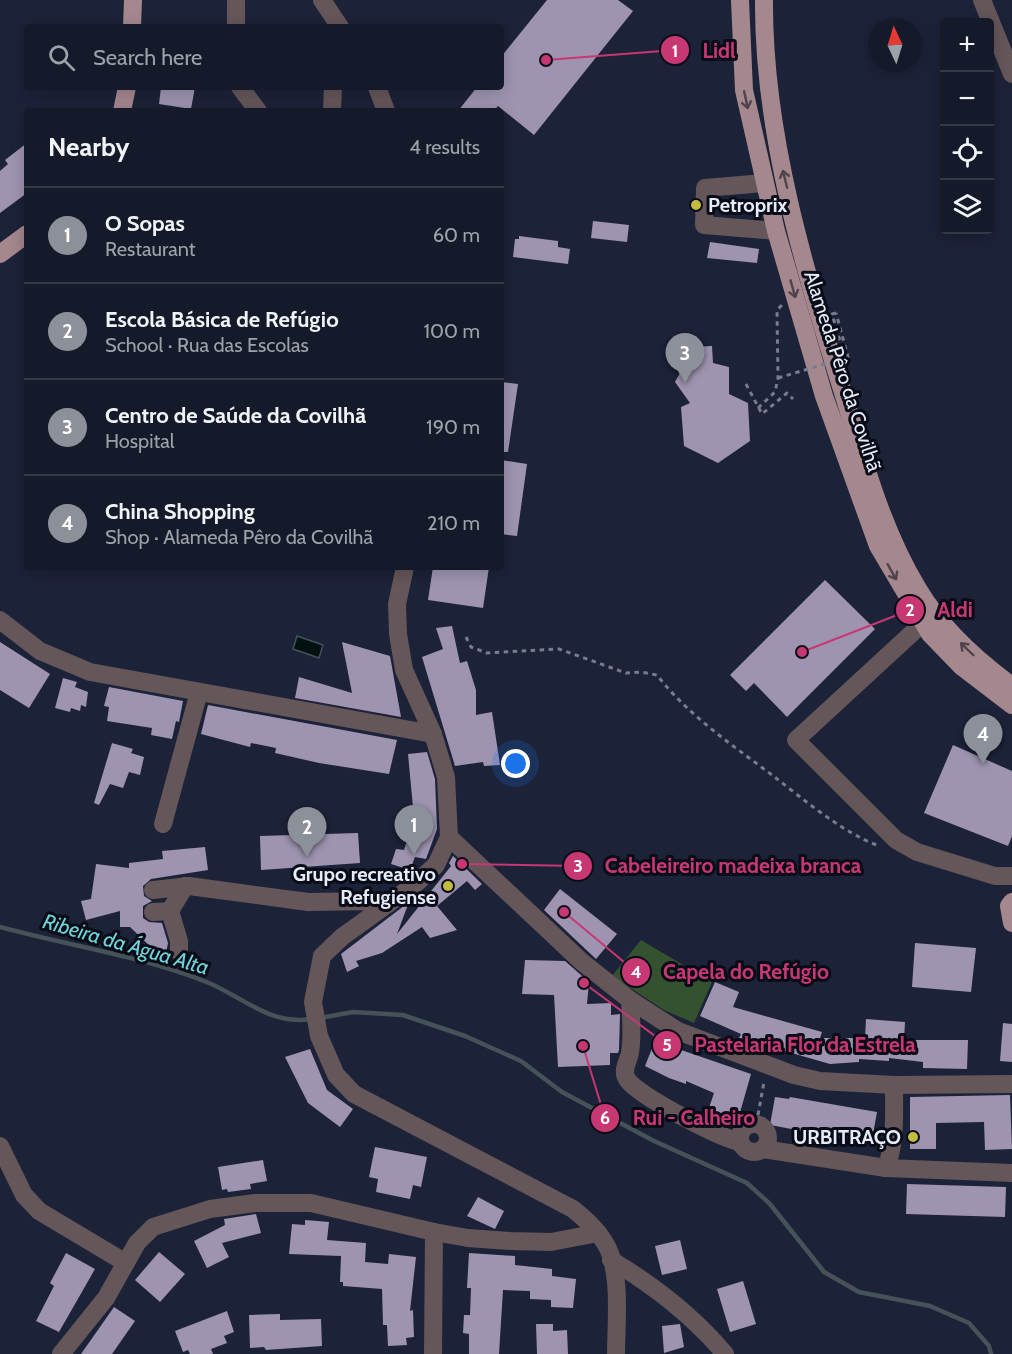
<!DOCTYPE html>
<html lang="en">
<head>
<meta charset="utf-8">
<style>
  body { margin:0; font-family:Cabin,sans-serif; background:#1e2332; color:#f1f3f6 }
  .controls { position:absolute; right:18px; top:18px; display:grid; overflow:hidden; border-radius:6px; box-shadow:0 3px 15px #0003 }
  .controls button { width:54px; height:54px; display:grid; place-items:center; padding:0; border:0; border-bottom:2px solid #343847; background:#151a2a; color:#f1f3f6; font:30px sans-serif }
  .compass { position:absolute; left:868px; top:18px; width:54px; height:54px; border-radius:50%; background:#151a2a; box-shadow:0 3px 15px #0003; rotate:356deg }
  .you { position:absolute; left:516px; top:764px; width:21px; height:21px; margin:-15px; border:4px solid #fff; border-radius:50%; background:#1a73e8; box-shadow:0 0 0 9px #1a73e833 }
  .badge { display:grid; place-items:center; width:39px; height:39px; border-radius:50%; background:#8c9099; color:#fff; font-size:20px; font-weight:700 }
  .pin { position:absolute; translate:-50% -50px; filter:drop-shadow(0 2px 3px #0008) }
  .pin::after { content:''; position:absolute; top:32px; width:21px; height:18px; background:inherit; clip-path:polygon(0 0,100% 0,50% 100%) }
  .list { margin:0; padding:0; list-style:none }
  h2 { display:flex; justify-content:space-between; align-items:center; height:78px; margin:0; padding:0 24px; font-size:26px }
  h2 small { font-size:20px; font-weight:400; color:#9da1a8 }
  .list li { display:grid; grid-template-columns:39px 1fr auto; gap:18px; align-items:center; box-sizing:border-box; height:96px; padding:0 24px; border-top:2px solid #343847 }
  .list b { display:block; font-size:22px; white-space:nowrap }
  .list p { margin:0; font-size:20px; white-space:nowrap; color:#9da1a8 }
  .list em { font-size:20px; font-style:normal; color:#9da1a8 }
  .icon { flex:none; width:33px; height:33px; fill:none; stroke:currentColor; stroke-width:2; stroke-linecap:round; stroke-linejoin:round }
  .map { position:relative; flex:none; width:1012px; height:1354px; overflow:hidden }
  .search { position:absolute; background:#151a2a; box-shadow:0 3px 15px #0003; left:24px; top:24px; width:480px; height:66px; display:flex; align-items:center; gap:15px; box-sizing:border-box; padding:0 21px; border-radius:6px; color:#9da1a8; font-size:22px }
  .panel { position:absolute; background:#151a2a; box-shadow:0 3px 15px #0003; left:24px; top:108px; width:480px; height:462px; border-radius:6px }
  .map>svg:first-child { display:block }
  .green { fill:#345230 }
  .water { fill:#001112; stroke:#455258; stroke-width:1.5 }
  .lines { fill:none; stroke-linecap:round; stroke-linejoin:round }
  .stream { stroke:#455258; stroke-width:4.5 }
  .building { fill:#9e94b1 }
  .path { stroke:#777c8f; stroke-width:3; stroke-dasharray:4.5 4.5; stroke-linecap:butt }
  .minor { stroke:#645659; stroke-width:18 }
  .major { stroke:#a5878e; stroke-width:18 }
  .path-bridge { stroke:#777c8f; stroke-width:3; stroke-dasharray:4.5 4.5; stroke-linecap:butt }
  .oneway { stroke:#4f434c }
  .poi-dot { fill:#c2bd3f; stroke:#090c16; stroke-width:2 }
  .labels { text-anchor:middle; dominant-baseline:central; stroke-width:6; stroke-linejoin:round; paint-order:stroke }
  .poi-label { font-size:20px; font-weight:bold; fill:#e6ebfa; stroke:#090c16; text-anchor:end }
  .street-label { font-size:20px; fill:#e6ebfa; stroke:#090c16 }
  .water-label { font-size:21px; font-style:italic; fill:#6ed6db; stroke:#090c16 }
  .leader { fill:none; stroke:#c73873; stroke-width:2 }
  .callout-dot { fill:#c73873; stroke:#090c16; stroke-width:2 }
  .mark-label { font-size:18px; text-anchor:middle; font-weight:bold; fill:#fff }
  .callout-label { font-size:21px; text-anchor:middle; font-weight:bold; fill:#c73873; stroke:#090c16; stroke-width:6; stroke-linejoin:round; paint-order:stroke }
</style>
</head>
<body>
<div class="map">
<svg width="1012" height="1354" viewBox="0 0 1012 1354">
  <rect width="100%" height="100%" fill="#1c2238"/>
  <path class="green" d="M 641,940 L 712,982 L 694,1023 L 664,1010 L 612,976 Z"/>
  <path class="water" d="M 297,636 L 323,645 L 319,658 L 293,649 Z"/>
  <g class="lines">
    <g class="stream">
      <path d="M 0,927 C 69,946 143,956 209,983 C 242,997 272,1026 311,1019"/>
      <path d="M 320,1018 L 353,1012 L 403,1015 L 465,1036 L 521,1061 L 562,1092 L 654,1141 L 747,1183 L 770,1204 L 824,1272 L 859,1292 L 930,1306 L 969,1323 L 989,1346 L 991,1354"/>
    </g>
  </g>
  <g class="building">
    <path d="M 547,0 L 618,0 L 633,11 L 534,135 L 498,106 L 494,111 L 458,111 L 477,87 L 501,87 L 501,57 Z"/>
    <path d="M 161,87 L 195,87 L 191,109 L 159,104 Z"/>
    <path d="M 27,143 L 27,193 L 0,213 L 0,171 L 8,164 L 5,160 Z"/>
    <path d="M 593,221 L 629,225 L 627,242 L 591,238 Z"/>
    <path d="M 519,236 L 558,241 L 558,247 L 570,249 L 568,264 L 513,257 L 515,239 L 519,239 Z"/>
    <path d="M 710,242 L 759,249 L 757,263 L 707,258 Z"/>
    <path d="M 712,346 L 713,363 L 729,367 L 729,394 L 748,403 L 750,441 L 718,463 L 684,446 L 681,407 L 690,403 L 675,382 L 694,347 Z"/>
    <path d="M 501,382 L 518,384 L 508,452 L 501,452 Z"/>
    <path d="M 501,460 L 527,464 L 517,536 L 501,534 Z"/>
    <path d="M 433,567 L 489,567 L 483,608 L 428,600 Z"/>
    <path d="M 825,580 L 875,629 L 787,717 L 754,683 L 746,691 L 730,675 Z"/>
    <path d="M 452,626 L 460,663 L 467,661 L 476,690 L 476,715 L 492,712 L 500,765 L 484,766 L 483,762 L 455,766 L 422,657 L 443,649 L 436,628 Z"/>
    <path d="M 0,642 L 50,674 L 29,708 L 0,690 Z"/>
    <path d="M 342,642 L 390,656 L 401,717 L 295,698 L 299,677 L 352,693 Z"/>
    <path d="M 63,678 L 77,682 L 75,687 L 88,692 L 86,707 L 81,705 L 80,711 L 71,708 L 70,712 L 55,708 Z"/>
    <path d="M 109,687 L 183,701 L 179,722 L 176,721 L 172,739 L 151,735 L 152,728 L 107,721 L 109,707 L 104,706 Z"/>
    <path d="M 208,705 L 397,740 L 389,774 L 319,763 L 275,753 L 276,748 L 251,743 L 250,747 L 201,734 Z"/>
    <path d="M 112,743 L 133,749 L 131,753 L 144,757 L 140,775 L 129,772 L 123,788 L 110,784 L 99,805 L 94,803 Z"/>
    <path d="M 953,745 L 1012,771 L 1012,836 L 1008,846 L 924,813 Z"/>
    <path d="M 427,752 L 435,779 L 437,829 L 426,859 L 415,857 L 410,870 L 391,864 L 396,849 L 404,850 L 414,818 L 408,754 Z"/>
    <path d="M 358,833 L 360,863 L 261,870 L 260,836 Z"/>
    <path d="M 205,847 L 208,870 L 151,879 L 143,886 L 144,896 L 152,901 L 143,906 L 143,918 L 149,922 L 162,923 L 168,943 L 166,953 L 155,951 L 130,927 L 120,927 L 120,911 L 86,920 L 81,901 L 91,899 L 96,864 L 129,868 L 129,863 L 163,859 L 162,851 Z"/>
    <path d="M 453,856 L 482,884 L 475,890 L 467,881 L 437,906 L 457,930 L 430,938 L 422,927 L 382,953 L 356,961 L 359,966 L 347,972 L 341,954 L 409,902 L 397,934 L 451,866 L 449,863 Z"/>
    <path d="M 560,889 L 617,934 L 596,959 L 544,910 Z"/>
    <path d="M 915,943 L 976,948 L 971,992 L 912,987 Z"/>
    <path d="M 525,960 L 565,961 L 589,982 L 587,1004 L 611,1003 L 611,1015 L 620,1014 L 619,1050 L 618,1053 L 610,1053 L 610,1065 L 558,1067 L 554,995 L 522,994 Z"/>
    <path d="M 715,982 L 739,992 L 733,1007 L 822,1032 L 820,1038 L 865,1038 L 866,1019 L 905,1022 L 904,1040 L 968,1040 L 967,1069 L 923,1068 L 923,1062 L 889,1058 L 889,1061 L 859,1059 L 859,1062 L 830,1064 L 739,1038 L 741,1034 L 700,1016 Z"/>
    <path d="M 1003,1023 L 1012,1024 L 1012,1062 L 1000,1061 Z"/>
    <path d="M 655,1041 L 751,1074 L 737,1123 L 707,1114 L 714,1093 L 686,1081 L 686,1084 L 669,1078 L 645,1066 Z"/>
    <path d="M 310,1049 L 327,1090 L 353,1109 L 340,1127 L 308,1103 L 285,1057 Z"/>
    <path d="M 1010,1095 L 1012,1149 L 985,1150 L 984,1122 L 936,1123 L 936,1149 L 910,1149 L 910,1097 Z"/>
    <path d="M 775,1097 L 789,1099 L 790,1097 L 877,1112 L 872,1140 L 861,1139 L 861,1142 L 770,1125 Z"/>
    <path d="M 375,1147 L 427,1157 L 421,1187 L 413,1185 L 410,1199 L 376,1192 L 378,1179 L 369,1177 Z"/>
    <path d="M 263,1160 L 267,1181 L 250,1184 L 251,1189 L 228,1192 L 227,1189 L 222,1190 L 218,1167 Z"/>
    <path d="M 907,1184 L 1006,1187 L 1005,1217 L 906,1214 Z"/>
    <path d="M 478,1197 L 504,1211 L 495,1229 L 467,1216 Z"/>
    <path d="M 256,1214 L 261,1233 L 222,1243 L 229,1257 L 207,1268 L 194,1241 L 225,1225 L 224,1219 Z"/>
    <path d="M 305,1220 L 329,1222 L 327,1240 L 366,1243 L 365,1262 L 388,1264 L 389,1254 L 416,1257 L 410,1311 L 413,1310 L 414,1337 L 406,1338 L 407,1345 L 388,1346 L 387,1325 L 383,1325 L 382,1289 L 343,1286 L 343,1282 L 340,1282 L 341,1256 L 289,1254 L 292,1224 L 305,1225 Z"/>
    <path d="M 680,1240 L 687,1269 L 662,1275 L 655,1246 Z"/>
    <path d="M 159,1252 L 185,1274 L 160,1302 L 135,1280 Z"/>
    <path d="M 66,1253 L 95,1269 L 59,1332 L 36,1321 L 54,1286 L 50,1283 Z"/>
    <path d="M 469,1253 L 515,1256 L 515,1265 L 552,1269 L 552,1276 L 576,1279 L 573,1308 L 551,1307 L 551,1300 L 530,1299 L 530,1291 L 503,1290 L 499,1354 L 469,1354 L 469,1334 L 463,1333 L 464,1315 L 470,1315 L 471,1288 L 467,1288 Z"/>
    <path d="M 743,1281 L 756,1324 L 730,1332 L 717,1289 Z"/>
    <path d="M 114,1307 L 135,1321 L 112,1354 L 81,1354 Z"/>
    <path d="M 227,1311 L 234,1332 L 224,1336 L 227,1343 L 211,1349 L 213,1354 L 190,1354 L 188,1350 L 183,1352 L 175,1331 Z"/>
    <path d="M 280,1314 L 280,1320 L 321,1319 L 322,1346 L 266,1350 L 264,1347 L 250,1348 L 249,1315 Z"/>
    <path d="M 536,1324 L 553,1324 L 553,1331 L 567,1330 L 568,1354 L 537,1354 Z"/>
    <path d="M 680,1324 L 684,1347 L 664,1353 L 662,1326 Z"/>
  </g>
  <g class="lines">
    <g class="path">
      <path d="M 746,384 L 762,414 L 787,393 L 793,399"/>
      <path d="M 758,408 L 775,392 L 778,378 L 777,310 L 782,305"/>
      <path d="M 466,637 L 471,647 L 487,653 L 559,649 L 626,673 L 641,672 L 657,675 C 689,716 731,744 772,775 C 803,799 843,833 879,846"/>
      <path d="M 758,1115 L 764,1082"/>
    </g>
    <g class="minor">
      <path d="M 236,0 L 236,27"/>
      <path d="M 322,0 L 340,27"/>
      <path d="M 982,0 L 1012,74"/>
      <path d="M 240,87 L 258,111"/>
      <path d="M 377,87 L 386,111"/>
      <path d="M 332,111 L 333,87"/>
      <path d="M 764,183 L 705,188 L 704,225 L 776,231"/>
      <path d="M 405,567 L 397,604 L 398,634 L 404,670 L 433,734 L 446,777 L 449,837 L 436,865 L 414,885 L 342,937 L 322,956 L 313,1002 L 319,1036 L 336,1075 L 354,1094 L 573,1209 C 585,1219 597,1229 605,1243 C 622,1270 616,1323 616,1354"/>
      <path d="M 0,620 L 40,651 L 90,672 L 433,734"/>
      <path d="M 923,623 L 796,740 L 896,840 L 917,852 L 995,876 L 1012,876"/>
      <path d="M 163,824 L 199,692"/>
      <path d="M 449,837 L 582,962 L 630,1000 L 678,1031 L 794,1075 L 820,1081 L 894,1085 L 1012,1084"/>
      <path d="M 153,890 L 189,886 L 308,902 L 376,901 L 388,904"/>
      <path d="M 170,911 L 179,941 L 179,952"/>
      <path d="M 153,912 L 170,911 L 185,886"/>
      <path d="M 630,1000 C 631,1017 633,1035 630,1052 C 629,1061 621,1070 627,1079 C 636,1095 720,1138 740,1142"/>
      <circle cx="754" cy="1138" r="14"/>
      <path d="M 0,1146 L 24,1195 L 39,1211 L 126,1263"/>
      <path d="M 763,1149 L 886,1168 L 1012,1173"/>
      <path d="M 886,1168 C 896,1142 894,1112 894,1085"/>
      <path d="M 611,1260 C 653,1285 694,1317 725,1354"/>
      <path d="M 61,1354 L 106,1298 L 137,1243 L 153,1227 L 210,1209 L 255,1203 L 311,1203 L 434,1232 L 468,1238 L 510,1241 L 551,1242 L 598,1233"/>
      <path d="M 433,1354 L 434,1232"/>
    </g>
    <g class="major">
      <path d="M 740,0 L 744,90 L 776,231 L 824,396 L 878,546 L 930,634 L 961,666 L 1012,705"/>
      <path d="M 764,0 C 763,135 805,271 845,399 C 865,465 882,529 918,589 C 941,628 975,659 1012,686"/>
      <path d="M 132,27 L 133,0"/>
      <path d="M 122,111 L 127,87"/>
      <path d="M 0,254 L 27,234"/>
      <path d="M 1012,902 L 1009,906 L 1012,923"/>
    </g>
    <g class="path-bridge">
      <path d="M 836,313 L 832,314 L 845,358 L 847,357"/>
      <path d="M 778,378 L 848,357 L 836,313"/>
    </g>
  </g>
  <defs><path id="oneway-shaft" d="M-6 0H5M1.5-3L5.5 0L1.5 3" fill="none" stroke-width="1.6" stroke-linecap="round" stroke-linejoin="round" transform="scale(1.5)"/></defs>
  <g class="oneway">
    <use href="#oneway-shaft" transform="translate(746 100) rotate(78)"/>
    <use href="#oneway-shaft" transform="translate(785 179) rotate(-104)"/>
    <use href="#oneway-shaft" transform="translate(793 289) rotate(74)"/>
    <use href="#oneway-shaft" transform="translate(892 572) rotate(61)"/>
    <use href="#oneway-shaft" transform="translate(967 649) rotate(-136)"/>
  </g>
  <g class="poi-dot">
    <circle cx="696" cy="205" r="6"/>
    <circle cx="448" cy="886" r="6"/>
    <circle cx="913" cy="1137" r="6"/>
  </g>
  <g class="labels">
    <g class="poi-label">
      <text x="708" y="205" text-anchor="start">Petroprix</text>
      <text x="436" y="874">Grupo recreativo<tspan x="436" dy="23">Refugiense</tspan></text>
      <text x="901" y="1137">URBITRAÇO</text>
    </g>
    <g class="street-label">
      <text transform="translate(843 371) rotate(72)">Alameda Pêro da Covilhã</text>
    </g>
    <g class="water-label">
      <text transform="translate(126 944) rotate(16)">Ribeira da Água Alta</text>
    </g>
  </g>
  <path class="leader" d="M546 60L675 50M802 652L910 610M462 864L578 866M564 912L636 972M584 983L667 1045M583 1046L605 1118"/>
  <g class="callout-dot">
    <circle cx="546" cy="60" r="6"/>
    <circle cx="802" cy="652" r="6"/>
    <circle cx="462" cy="864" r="6"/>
    <circle cx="564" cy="912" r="6"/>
    <circle cx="584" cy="983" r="6"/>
    <circle cx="583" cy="1046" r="6"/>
    <circle cx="675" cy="50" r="15"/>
    <circle cx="910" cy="610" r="15"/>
    <circle cx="578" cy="866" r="15"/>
    <circle cx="636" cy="972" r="15"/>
    <circle cx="667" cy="1045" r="15"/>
    <circle cx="605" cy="1118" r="15"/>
  </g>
  <g class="mark-label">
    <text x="675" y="57">1</text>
    <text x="910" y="616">2</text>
    <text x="578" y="872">3</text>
    <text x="636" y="978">4</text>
    <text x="667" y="1051">5</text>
    <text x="605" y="1124">6</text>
  </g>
  <g class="callout-label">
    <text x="719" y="58">Lidl</text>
    <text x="955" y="617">Aldi</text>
    <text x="733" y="873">Cabeleireiro madeixa branca</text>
    <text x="746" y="979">Capela do Refúgio</text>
    <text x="805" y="1052">Pastelaria Flor da Estrela</text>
    <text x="694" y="1125">Rui - Calheiro</text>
  </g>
</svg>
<div class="controls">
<button>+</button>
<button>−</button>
<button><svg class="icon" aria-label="locate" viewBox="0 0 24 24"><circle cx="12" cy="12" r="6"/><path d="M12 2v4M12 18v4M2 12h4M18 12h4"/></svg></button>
<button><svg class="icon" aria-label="layers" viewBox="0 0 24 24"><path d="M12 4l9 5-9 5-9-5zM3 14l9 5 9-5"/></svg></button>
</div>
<svg class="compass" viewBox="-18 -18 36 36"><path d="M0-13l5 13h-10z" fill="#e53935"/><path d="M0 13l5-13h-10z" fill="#9da1a8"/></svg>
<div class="you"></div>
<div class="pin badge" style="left:414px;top:855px">1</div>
<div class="pin badge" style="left:307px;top:857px">2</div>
<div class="pin badge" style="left:685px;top:383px">3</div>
<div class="pin badge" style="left:983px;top:764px">4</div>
<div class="search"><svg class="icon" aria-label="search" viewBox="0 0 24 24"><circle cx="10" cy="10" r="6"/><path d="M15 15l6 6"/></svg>Search here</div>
<section class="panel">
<h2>Nearby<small>4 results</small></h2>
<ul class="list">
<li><span class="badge">1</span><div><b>O Sopas</b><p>Restaurant</p></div><em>60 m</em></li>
<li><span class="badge">2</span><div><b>Escola Básica de Refúgio</b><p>School · Rua das Escolas</p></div><em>100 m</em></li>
<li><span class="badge">3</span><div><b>Centro de Saúde da Covilhã</b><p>Hospital</p></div><em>190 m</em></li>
<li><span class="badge">4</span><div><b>China Shopping</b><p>Shop · Alameda Pêro da Covilhã</p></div><em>210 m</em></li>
</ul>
</section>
</div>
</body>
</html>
